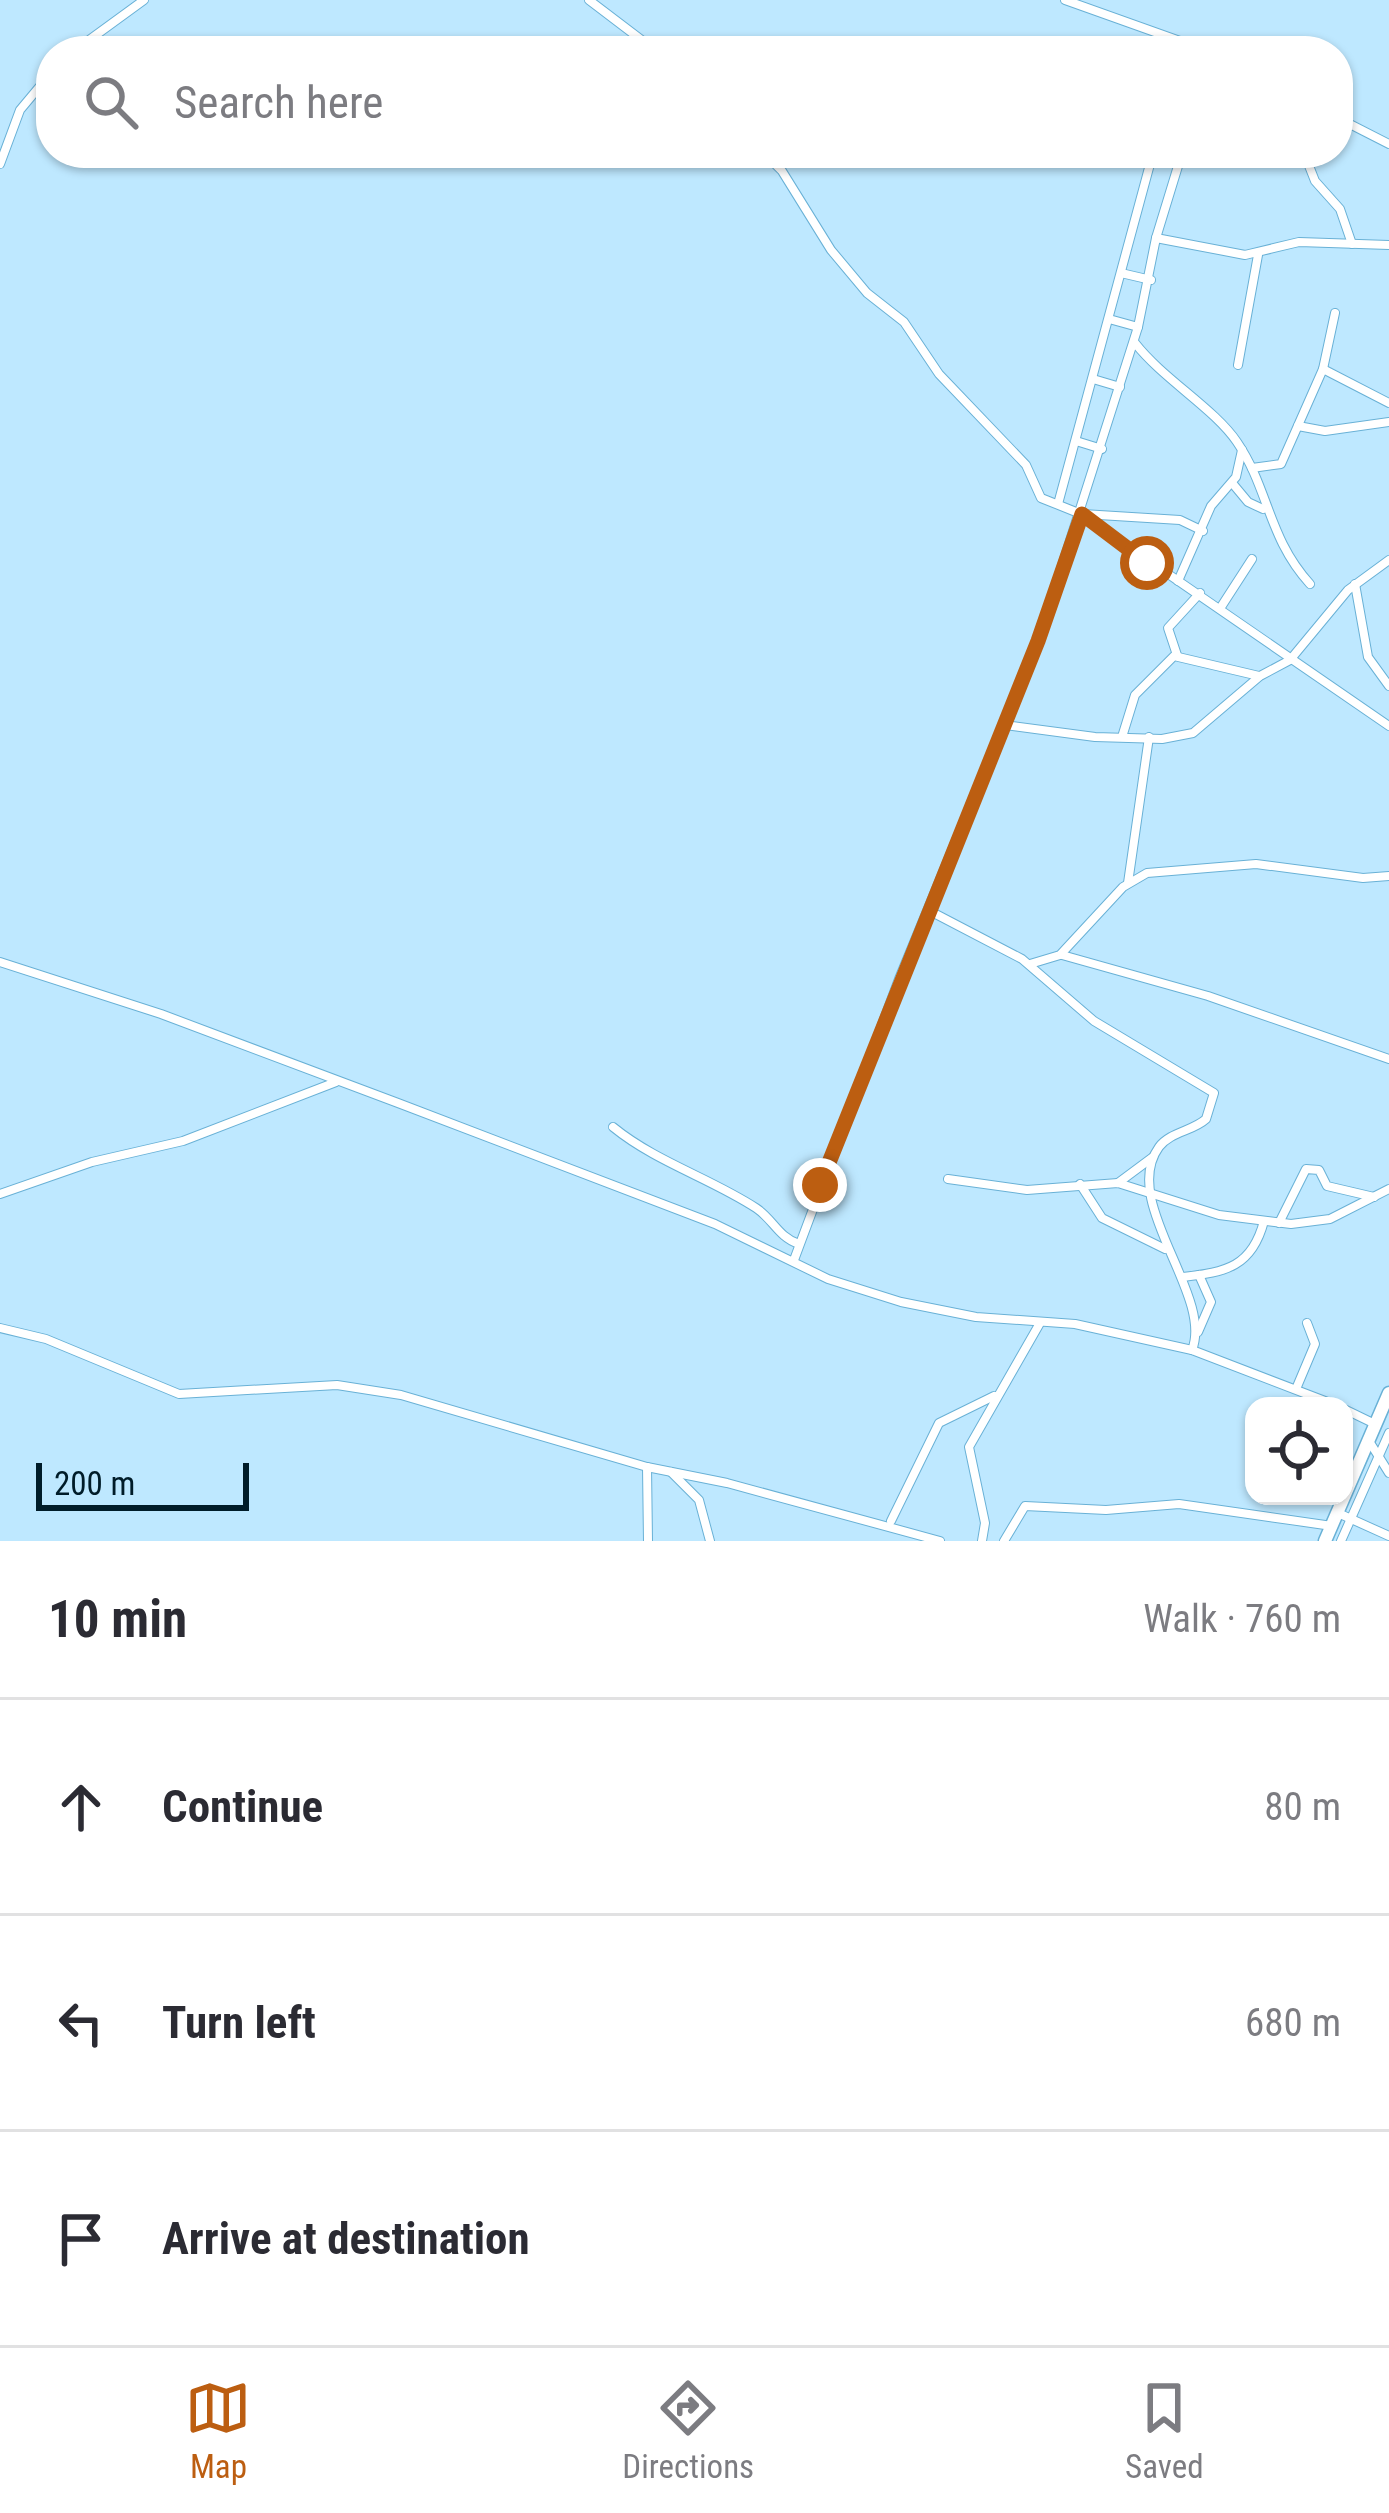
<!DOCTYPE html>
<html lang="en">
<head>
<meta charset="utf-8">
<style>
  body { margin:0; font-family:"Roboto Condensed",sans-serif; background:#f2f2f3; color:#2b2b33 }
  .controls { position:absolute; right:36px; bottom:36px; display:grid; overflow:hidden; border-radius:24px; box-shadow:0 3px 9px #0004 }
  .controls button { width:108px; height:108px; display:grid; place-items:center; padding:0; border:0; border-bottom:3px solid #e1e1e2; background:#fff; color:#2b2b33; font:60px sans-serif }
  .scale { position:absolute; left:36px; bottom:30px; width:213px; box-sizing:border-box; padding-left:12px; border:6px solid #001c29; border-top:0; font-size:33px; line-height:42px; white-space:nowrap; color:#001c29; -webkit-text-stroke:9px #bee8ff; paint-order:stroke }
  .stop { position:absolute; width:36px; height:36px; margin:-27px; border:9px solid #bc5e11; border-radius:50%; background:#fff }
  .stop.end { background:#bc5e11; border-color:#fff; box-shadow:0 3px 12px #0008 }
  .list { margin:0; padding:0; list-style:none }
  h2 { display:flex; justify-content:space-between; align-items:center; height:156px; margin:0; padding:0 48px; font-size:51px }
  h2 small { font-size:39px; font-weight:400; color:#7c7c81 }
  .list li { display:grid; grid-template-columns:78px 1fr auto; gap:36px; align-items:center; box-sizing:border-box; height:216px; padding:0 48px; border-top:3px solid #e1e1e2 }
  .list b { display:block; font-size:45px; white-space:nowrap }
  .list em { font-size:39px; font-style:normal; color:#7c7c81 }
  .icon { flex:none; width:66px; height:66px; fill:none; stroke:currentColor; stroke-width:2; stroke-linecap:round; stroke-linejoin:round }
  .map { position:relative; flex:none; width:1389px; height:1541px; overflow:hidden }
  .search { position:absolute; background:#fff; box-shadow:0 3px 9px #0004; left:36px; right:36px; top:36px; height:132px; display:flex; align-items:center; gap:30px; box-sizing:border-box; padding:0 42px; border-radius:48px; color:#7c7c81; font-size:45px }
  .sheet { height:804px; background:#fff }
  nav { display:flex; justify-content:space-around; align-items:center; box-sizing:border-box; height:168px; border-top:3px solid #e1e1e2; background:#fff; font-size:33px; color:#7c7c81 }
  nav a { display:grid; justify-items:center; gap:6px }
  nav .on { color:#bc5e11 }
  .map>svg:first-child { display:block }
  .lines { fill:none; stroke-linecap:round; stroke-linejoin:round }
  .minor-casing { stroke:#69b1d6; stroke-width:10 }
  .highway-casing { stroke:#69b1d6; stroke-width:15 }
  .minor { stroke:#fff; stroke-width:8 }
  .highway { stroke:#fff; stroke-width:12 }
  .route { stroke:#bc5e11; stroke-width:15 }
</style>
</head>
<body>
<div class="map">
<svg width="1389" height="1541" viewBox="0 0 1389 1541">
  <rect width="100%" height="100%" fill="#bee8ff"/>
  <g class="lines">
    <defs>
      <g id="minor">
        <path d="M 589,0 L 656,51"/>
        <path d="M 1065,0 L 1208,51"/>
        <path d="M 74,51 L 144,0"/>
        <path d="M 1338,118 L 1389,144"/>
        <path d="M 764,153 L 782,171 L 831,250 L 867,293 L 904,322 L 939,374 L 1026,465 L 1041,498 L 1081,514 L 1389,726"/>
        <path d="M 1304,153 L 1315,181 L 1340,209 L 1352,244"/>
        <path d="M 0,164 L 20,110 L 51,73"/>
        <path d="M 1156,238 L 1245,255 L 1299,242 L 1389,245"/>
        <path d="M 1121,273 L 1151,280"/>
        <path d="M 1109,319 L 1138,327"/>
        <path d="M 1135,343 C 1163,379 1215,409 1237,442 C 1269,489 1268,538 1310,584"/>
        <path d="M 1238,365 L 1258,255"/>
        <path d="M 1323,369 L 1389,403"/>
        <path d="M 1093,379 L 1120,387"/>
        <path d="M 1298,426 L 1325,431 L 1389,422"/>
        <path d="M 1076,441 L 1102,449"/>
        <path d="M 1252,468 L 1281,464 L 1323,369 L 1335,313"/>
        <path d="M 1233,484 L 1248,502 L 1263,509"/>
        <path d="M 1058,504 L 1153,153"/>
        <path d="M 1083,514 L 1180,520 L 1203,531"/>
        <path d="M 1178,581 L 1211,506 L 1236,477 L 1242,450"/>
        <path d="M 1355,584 L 1368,657 L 1389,686"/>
        <path d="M 1221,607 L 1252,559"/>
        <path d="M 1177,655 L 1168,628 L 1200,593"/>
        <path d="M 1005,725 L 1095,737 L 1162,739 L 1193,733 L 1260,676 L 1290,660 L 1348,590 L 1389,560"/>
        <path d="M 1122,737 L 1135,695 L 1174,656 L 1259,676"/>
        <path d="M 1128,883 L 1149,737"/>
        <path d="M 928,910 L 1022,959 L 1094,1021 L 1214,1093 L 1206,1119 C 1193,1131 1170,1132 1159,1147 C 1119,1202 1214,1295 1192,1350"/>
        <path d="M 1062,955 L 1208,996 L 1389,1059"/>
        <path d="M 0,962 L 161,1014 L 398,1103 L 715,1224 L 828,1279 L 901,1302 L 976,1317 L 1075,1324 L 1192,1350 L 1338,1406"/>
        <path d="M 1030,964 L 1060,955 L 1123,887 L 1147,873 L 1256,864 L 1363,878 L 1389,876"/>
        <path d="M 613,1127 C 656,1162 710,1178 756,1208 C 773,1219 778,1237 799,1244"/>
        <path d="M 948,1179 L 1027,1190 L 1118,1183 L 1219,1215 L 1291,1224 L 1330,1219 L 1389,1189"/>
        <path d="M 1118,1183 L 1153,1157"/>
        <path d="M 1080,1184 L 1102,1218 L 1165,1249"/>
        <path d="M 0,1194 L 92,1162 L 183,1141 L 336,1082"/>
        <path d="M 1279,1223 L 1306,1169 L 1319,1170 L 1327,1186 L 1374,1197"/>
        <path d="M 794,1260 L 899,979 L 1038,641 L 1138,327 L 1156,238 L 1182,153"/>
        <path d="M 1183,1277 C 1226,1272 1252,1267 1264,1221"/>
        <path d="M 0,1328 L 46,1339 L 179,1394 L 337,1385 L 401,1395 L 647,1467 L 727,1483 L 940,1541"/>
        <path d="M 1198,1332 L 1211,1302 L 1199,1275"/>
        <path d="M 1296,1389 L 1315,1344 L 1307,1323"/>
        <path d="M 1344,1409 L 1375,1424"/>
        <path d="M 1369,1441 L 1389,1473"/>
        <path d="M 647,1467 L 648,1541"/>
        <path d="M 671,1472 L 699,1500 L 710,1541"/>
        <path d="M 1338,1513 L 1389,1536"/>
        <path d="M 891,1521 L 939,1423 L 994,1396"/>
        <path d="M 982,1541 L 985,1523 L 969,1447 L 1040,1323"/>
        <path d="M 1004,1541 L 1025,1506 L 1106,1510 L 1179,1504 L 1332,1526"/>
        <path d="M 1341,1541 L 1389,1433"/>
      </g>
      <path id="highway" d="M 1325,1541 L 1389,1393"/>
    </defs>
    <use href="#minor" class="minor-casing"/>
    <use href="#highway" class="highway-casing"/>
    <use href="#minor" class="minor"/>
    <use href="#highway" class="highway"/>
  </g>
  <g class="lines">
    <path class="route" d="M 820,1185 L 1038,641 L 1082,514 L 1147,563"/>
  </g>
</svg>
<div class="controls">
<button><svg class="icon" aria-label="locate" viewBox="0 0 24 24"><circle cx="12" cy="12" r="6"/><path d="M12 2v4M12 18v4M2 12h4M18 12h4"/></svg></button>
</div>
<div class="scale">200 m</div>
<div class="stop" style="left:1147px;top:563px"></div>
<div class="stop end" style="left:820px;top:1185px"></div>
<div class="search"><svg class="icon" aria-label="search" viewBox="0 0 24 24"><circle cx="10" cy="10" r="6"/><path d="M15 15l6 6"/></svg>Search here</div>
</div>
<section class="sheet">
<h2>10 min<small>Walk · 760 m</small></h2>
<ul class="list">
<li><svg class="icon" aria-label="ahead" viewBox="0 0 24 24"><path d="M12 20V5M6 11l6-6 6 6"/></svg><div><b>Continue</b></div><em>80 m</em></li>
<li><svg class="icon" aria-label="left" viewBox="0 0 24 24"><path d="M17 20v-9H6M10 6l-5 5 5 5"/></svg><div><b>Turn left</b></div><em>680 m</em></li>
<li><svg class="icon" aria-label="arrive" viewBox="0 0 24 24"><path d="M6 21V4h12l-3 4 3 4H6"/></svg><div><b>Arrive at destination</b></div></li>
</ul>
</section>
<nav>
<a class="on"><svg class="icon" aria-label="map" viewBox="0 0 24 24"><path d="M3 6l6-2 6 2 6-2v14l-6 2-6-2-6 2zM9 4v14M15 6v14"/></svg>Map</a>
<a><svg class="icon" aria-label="directions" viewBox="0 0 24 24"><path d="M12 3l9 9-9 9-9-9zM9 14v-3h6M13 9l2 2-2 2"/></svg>Directions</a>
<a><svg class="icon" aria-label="saved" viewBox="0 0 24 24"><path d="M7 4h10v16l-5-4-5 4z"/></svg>Saved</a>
</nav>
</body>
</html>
